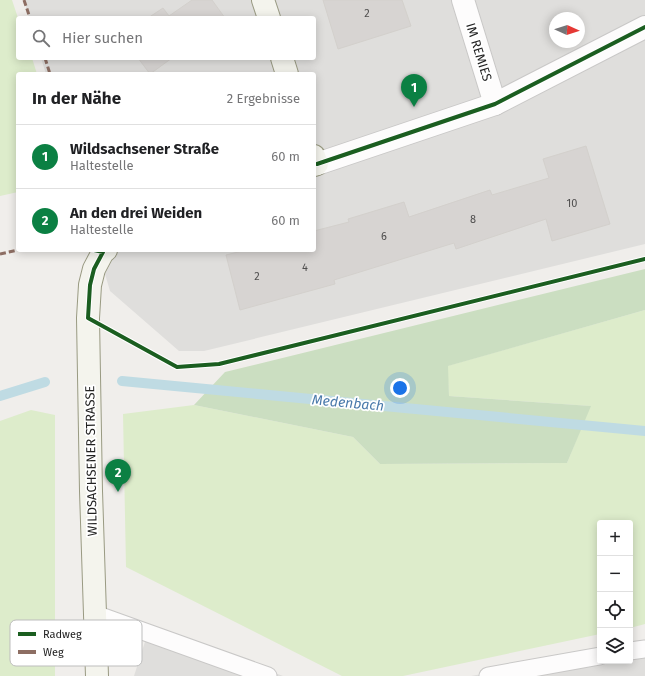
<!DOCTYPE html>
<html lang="de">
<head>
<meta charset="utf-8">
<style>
  body { margin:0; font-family:"Fira Sans",sans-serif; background:#f2f2f2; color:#202124 }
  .controls { position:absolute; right:12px; bottom:12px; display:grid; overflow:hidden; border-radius:4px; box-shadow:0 2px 10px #0003 }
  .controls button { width:36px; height:36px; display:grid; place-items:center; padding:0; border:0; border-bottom:1px solid #e0e0e0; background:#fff; color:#202124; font:20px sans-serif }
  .compass { position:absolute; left:549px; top:12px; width:36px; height:36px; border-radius:50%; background:#fff; box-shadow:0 2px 10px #0003; rotate:93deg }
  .you { position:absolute; left:400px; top:388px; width:14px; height:14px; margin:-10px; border:3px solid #fff; border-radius:50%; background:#1a73e8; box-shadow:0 0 0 6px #1a73e833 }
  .badge { display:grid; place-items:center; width:26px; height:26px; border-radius:50%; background:#0b8043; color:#fff; font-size:13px; font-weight:700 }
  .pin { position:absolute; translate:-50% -33px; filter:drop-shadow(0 1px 2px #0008) }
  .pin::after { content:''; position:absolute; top:21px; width:14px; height:12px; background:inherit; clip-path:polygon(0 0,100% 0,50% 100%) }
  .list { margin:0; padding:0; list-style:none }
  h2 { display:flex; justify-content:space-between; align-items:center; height:52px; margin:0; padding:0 16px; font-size:17px }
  h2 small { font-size:13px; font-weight:400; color:#757577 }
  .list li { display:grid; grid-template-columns:26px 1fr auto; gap:12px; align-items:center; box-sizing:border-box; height:64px; padding:0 16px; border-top:1px solid #e0e0e0 }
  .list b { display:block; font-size:15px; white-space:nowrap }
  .list p { margin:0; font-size:13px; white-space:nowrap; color:#757577 }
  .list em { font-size:13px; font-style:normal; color:#757577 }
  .icon { flex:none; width:22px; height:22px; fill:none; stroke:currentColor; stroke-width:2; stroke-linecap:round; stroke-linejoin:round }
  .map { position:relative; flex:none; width:645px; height:676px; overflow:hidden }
  .search { position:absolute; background:#fff; box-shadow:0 2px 10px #0003; left:16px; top:16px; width:300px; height:44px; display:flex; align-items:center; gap:10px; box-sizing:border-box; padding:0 14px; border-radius:4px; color:#757577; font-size:15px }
  .panel { position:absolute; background:#fff; box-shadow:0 2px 10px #0003; left:16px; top:72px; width:300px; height:180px; border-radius:4px }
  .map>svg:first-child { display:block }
  .residential { fill:#dfdedc; fill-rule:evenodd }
  .grass { fill:#ddeccb }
  .forest { fill:#cbdec1 }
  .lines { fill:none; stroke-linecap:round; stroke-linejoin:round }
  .stream { stroke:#bfdbe3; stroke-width:10 }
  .building { fill:#d7d4d2; stroke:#d3d0cc }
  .lane-casing { stroke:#c9c8c7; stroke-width:19 }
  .street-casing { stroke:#c9c8c7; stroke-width:24 }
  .secondary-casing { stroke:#999a82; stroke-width:24 }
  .lane { stroke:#fdfcfc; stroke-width:17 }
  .street { stroke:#fdfcfc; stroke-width:22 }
  .secondary { stroke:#f4f4ed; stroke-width:22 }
  .quiet { stroke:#8d6e63; stroke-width:3; stroke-dasharray:6 3; stroke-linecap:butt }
  .cycleway-casing { stroke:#fff; stroke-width:6 }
  .cycleway { stroke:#1b5e20; stroke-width:4 }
  .labels { text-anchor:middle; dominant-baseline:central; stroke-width:3.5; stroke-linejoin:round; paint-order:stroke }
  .number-label { font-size:11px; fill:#4f4e4e }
  .street-label { font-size:13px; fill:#222; stroke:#fff }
  .water-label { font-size:14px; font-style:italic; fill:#4a7aab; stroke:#fff }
  .key { fill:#fff; stroke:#bdbdbd; stroke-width:1 }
  .key-label { font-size:11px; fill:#222 }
</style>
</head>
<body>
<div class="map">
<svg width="645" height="676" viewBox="0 0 645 676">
  <rect width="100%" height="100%" fill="#f0eeeb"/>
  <g class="residential">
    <path d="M 24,0 L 645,0 L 645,244 L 204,351 L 179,351 L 110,291 L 98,250 L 314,250 L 314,74 L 46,74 L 41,58 L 314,58 L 314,18 L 29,18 ZM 555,18 L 579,18 L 579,42 L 555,42 Z"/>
    <path d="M 150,626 L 283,676 L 134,676 Z"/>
    <path d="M 645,644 L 645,676 L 471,676 L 600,653 L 600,661 L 630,661 L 630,647 Z"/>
  </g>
  <g class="grass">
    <path d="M 0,0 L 12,0 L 18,18 L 18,58 L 32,58 L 37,74 L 18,74 L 18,192 L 0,196 Z"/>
    <path d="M 645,310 L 645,624 L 630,628 L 630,523 L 600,523 L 600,634 L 403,676 L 342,676 L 126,567 L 123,414 L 194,405 L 353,437 L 380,464 L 567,463 L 590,406 L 449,396 L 447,366 Z"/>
    <path d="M 31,410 L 55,415 L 55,676 L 0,676 L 0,421 Z"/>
  </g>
  <path class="forest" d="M 645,269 L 645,310 L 448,366 L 449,396 L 591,406 L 567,463 L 380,464 L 353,437 L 194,405 L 225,372 Z"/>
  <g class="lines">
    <g class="stream">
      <path d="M 122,381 L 645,431"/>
      <path d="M 0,396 L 45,382"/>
    </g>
  </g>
  <g class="building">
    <path d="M 192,0 L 212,0 L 225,18 L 148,18 L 163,8 L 169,16 Z"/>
    <path d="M 323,0 L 402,0 L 411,26 L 338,49 Z"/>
    <path d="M 138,58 L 172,58 L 150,74 Z"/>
    <path d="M 586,146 L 610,224 L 552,241 L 546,219 L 456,249 L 454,243 L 334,280 L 335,284 L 240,310 L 226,255 L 246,250 L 314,250 L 314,231 L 349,222 L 348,219 L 404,202 L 409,217 L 490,190 L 492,195 L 549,178 L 543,159 Z"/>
  </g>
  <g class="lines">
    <defs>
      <g id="lane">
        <path d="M 95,614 L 268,676"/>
        <path d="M 630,651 L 645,649"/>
        <path d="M 488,676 L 600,656"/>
      </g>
      <g id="street">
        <path d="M 463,0 L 495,104"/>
        <path d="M 317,164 L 495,104 L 645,27"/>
      </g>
      <g id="secondary">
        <path d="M 263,0 L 269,18"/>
        <path d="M 282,58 L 287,74"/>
        <path d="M 314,156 L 317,164 L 314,165"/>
        <path d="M 97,676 L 91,491 L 88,318 L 90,285 L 94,269 L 103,252 L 106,250"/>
      </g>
    </defs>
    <use href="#lane" class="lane-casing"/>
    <use href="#street" class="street-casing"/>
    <use href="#secondary" class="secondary-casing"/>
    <use href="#lane" class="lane"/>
    <use href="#street" class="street"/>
    <use href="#secondary" class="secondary"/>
    <g class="quiet">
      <path d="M 24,0 L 30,18"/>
      <path d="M 45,58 L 50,74"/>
      <path d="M 0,254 L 18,250"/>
    </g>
    <defs>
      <g id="cycleway">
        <path d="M 317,164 L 495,104 L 645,27"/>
        <path d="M 94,250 L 103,252 L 94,269 L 90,285 L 88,318 L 177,367 L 219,364 L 645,259"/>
      </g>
    </defs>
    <use href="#cycleway" class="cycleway-casing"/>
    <use href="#cycleway" class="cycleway"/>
  </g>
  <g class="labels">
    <g class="number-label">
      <text x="367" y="13">2</text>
      <text x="572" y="203">10</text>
      <text x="473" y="219">8</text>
      <text x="384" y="236">6</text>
      <text x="305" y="267">4</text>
      <text x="257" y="276">2</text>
    </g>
    <g class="street-label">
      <text transform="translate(479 52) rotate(73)">IM REMIES</text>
      <text transform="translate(91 461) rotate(-91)">WILDSACHSENER STRASSE</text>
    </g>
    <g class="water-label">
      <text transform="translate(348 403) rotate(5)">Medenbach</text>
    </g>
  </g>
  <rect x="10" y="620" width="132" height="46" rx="6" class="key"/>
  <rect x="18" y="632" width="18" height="4" fill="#1b5e20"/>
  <rect x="18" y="650" width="18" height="4" fill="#8d6e63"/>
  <g class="key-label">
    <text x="43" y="638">Radweg</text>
    <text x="43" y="656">Weg</text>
  </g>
</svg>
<div class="controls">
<button>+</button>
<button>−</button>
<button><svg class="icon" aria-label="locate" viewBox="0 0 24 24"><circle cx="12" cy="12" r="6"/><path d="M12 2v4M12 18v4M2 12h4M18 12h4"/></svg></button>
<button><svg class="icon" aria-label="layers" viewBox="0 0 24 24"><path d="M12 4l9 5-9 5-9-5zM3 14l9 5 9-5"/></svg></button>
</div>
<svg class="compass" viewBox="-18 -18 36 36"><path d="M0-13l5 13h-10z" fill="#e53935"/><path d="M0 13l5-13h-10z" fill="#757577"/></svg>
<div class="you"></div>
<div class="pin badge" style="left:414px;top:107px">1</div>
<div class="pin badge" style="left:118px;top:492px">2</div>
<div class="search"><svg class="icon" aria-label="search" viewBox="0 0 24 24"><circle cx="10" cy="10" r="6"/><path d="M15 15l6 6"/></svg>Hier suchen</div>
<section class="panel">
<h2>In der Nähe<small>2 Ergebnisse</small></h2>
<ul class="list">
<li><span class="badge">1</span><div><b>Wildsachsener Straße</b><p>Haltestelle</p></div><em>60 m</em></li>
<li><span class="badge">2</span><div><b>An den drei Weiden</b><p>Haltestelle</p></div><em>60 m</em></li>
</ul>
</section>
</div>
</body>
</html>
